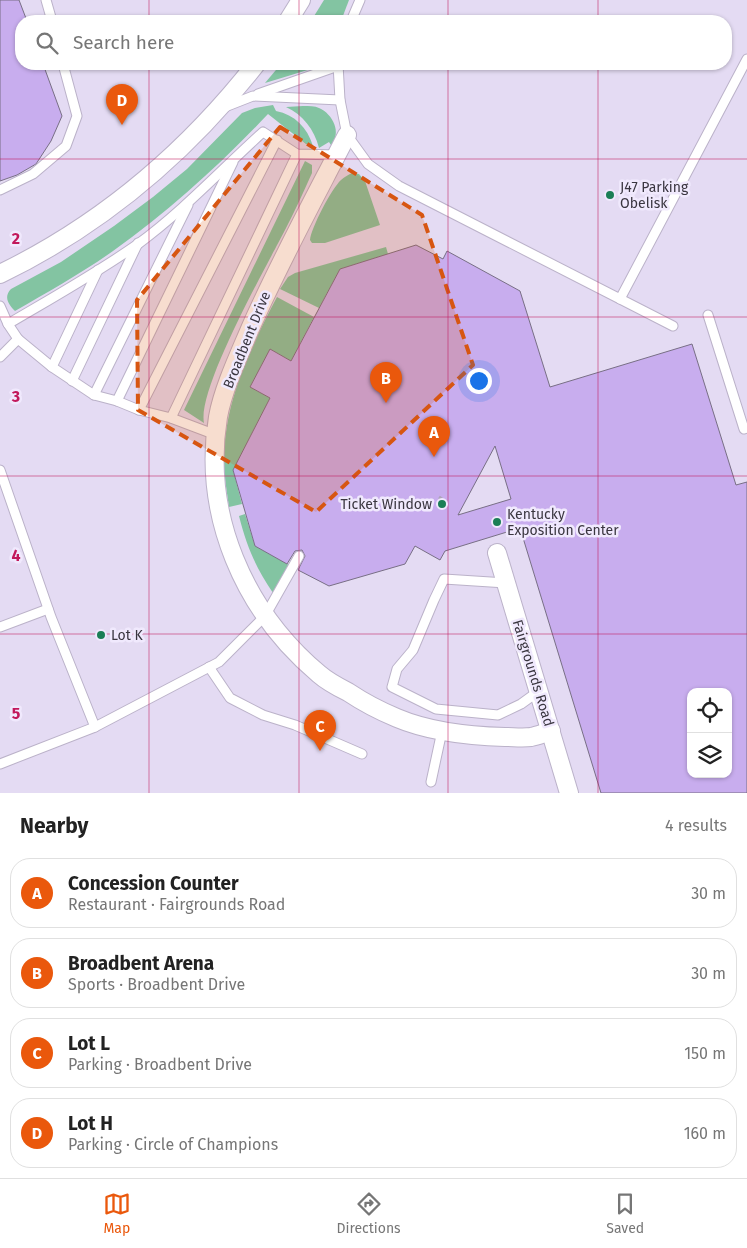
<!DOCTYPE html>
<html lang="en">
<head>
<meta charset="utf-8">
<style>
  body { margin:0; font-family:"Fira Sans",sans-serif; background:#f2f2f2; color:#222 }
  .controls { position:absolute; right:15px; bottom:15px; display:grid; overflow:hidden; border-radius:10px; box-shadow:0 1px 4px #0004 }
  .controls button { width:45px; height:45px; display:grid; place-items:center; padding:0; border:0; border-bottom:1px solid #e0e0e0; background:#fff; color:#222; font:25px sans-serif }
  .you { position:absolute; left:478px; top:380px; width:18px; height:18px; margin:-12px; border:4px solid #fff; border-radius:50%; background:#1a73e8; box-shadow:0 0 0 8px #1a73e833 }
  .badge { display:grid; place-items:center; width:32px; height:32px; border-radius:50%; background:#ea580c; color:#fff; font-size:16px; font-weight:700 }
  .pin { position:absolute; translate:-50% -41px; filter:drop-shadow(0 1px 2px #0008) }
  .pin::after { content:''; position:absolute; top:26px; width:18px; height:15px; background:inherit; clip-path:polygon(0 0,100% 0,50% 100%) }
  .list { margin:0; padding:0; list-style:none }
  h2 { display:flex; justify-content:space-between; align-items:center; height:65px; margin:0; padding:0 20px; font-size:21px }
  h2 small { font-size:16px; font-weight:400; color:#767676 }
  .list li { display:grid; grid-template-columns:32px 1fr auto; gap:15px; align-items:center; box-sizing:border-box; height:70px; margin:0 10px 10px; padding:0 10px; border:1px solid #e0e0e0; border-radius:20px }
  .list b { display:block; font-size:19px; white-space:nowrap }
  .list p { margin:0; font-size:16px; white-space:nowrap; color:#767676 }
  .list em { font-size:16px; font-style:normal; color:#767676 }
  .icon { flex:none; width:28px; height:28px; fill:none; stroke:currentColor; stroke-width:2; stroke-linecap:round; stroke-linejoin:round }
  .map { position:relative; flex:none; width:747px; height:793px; overflow:hidden }
  .search { position:absolute; background:#fff; box-shadow:0 1px 4px #0004; left:15px; right:15px; top:15px; height:55px; display:flex; align-items:center; gap:12px; box-sizing:border-box; padding:0 18px; border-radius:20px; color:#767676; font-size:19px }
  .sheet { height:385px; background:#fff }
  nav { display:flex; justify-content:space-around; align-items:center; box-sizing:border-box; height:70px; border-top:1px solid #e0e0e0; background:#fff; font-size:14px; color:#767676 }
  nav a { display:grid; justify-items:center; gap:2px }
  nav .on { color:#ea580c }
  .map>svg:first-child { display:block }
  .green { fill:#83c4a2 }
  .building { fill:#c8adee; stroke:#786f85; fill-rule:evenodd }
  .lines { fill:none; stroke-linecap:round; stroke-linejoin:round }
  .lane-casing { stroke:#bbb2c9; stroke-width:11 }
  .street-casing { stroke:#bbb2c9; stroke-width:20 }
  .path { stroke:#aca5b8; stroke-width:3; stroke-dasharray:4 4; stroke-linecap:butt }
  .lane { stroke:#fff; stroke-width:9 }
  .street { stroke:#fff; stroke-width:18 }
  .marked { fill:#d75611; fill-opacity:0.2; stroke:#d75611; stroke-width:4; stroke-dasharray:10 6; stroke-linejoin:round }
  .grid { fill:none; stroke:#c2185b; stroke-width:1; stroke-opacity:0.55 }
  .poi-dot { fill:#1b7e56; stroke:#f0e9fd; stroke-width:2 }
  .labels { text-anchor:middle; dominant-baseline:central; stroke-width:5; stroke-linejoin:round; paint-order:stroke }
  .poi-label { font-size:14px; fill:#3a3640; stroke:#f0e9fd; text-anchor:start }
  .street-label { font-size:14px; fill:#3a3640; stroke:#f0e9fd }
  .grid-label { font-size:16px; text-anchor:middle; font-weight:bold; fill:#c2185b; stroke:#f0e9fd; stroke-width:5; stroke-linejoin:round; paint-order:stroke }
</style>
</head>
<body>
<div class="map">
<svg width="747" height="793" viewBox="0 0 747 793">
  <rect width="100%" height="100%" fill="#e4dbf3"/>
  <g class="green">
    <path d="M 324,0 L 349,0 L 341,21 L 311,21 Z"/>
    <path d="M 281,64 L 320,64 L 311,69 L 265,83 Z"/>
    <path d="M 273,105 L 276,111 C 295,115 307,127 313,146 L 306,144 L 268,114 C 221,164 169,211 113,251 C 82,273 48,292 15,311 C 9,305 3,297 11,289 L 61,262 L 114,226 L 153,197 L 187,169 L 242,113 L 255,108 Z"/>
    <path d="M 303,106 C 309,106 315,106 319,108 C 333,114 342,133 331,145 L 329,142 L 319,148 C 314,129 303,115 286,107 Z"/>
    <path d="M 305,161 L 312,165 L 312,173 C 303,193 294,213 284,232 C 266,267 197,389 204,423 L 184,410 Z"/>
    <path d="M 352,173 L 359,174 L 365,181 L 380,225 L 325,243 L 312,243 L 310,240 C 311,228 332,188 341,180 C 344,177 348,175 352,173 Z"/>
    <path d="M 386,247 L 388,254 L 340,269 L 319,308 L 280,289 L 288,277 L 295,273 Z"/>
    <path d="M 277,297 L 314,317 L 291,361 L 270,349 L 250,387 L 270,398 L 233,470 L 242,504 L 229,507 C 227,492 224,476 224,461 C 224,402 250,348 277,297 Z"/>
    <path d="M 245,514 L 255,546 L 289,565 L 273,593 C 255,566 247,547 239,516 Z"/>
  </g>
  <g class="building">
    <path d="M 0,0 L 19,0 L 27,21 L 21,21 L 21,64 L 43,64 L 62,116 L 51,141 L 36,164 L 17,175 L 0,181 Z"/>
    <path d="M 416,245 L 443,259 L 447,251 L 520,291 L 550,387 L 692,344 L 736,485 L 747,482 L 747,793 L 601,793 L 520,528 L 445,551 L 440,560 L 415,546 L 405,564 L 329,586 L 298,570 L 305,556 L 302,550 L 295,551 L 287,564 L 255,546 L 233,470 L 270,398 L 250,387 L 270,349 L 291,361 L 340,269 ZM 495,446 L 511,499 L 458,515 ZM 691,692 L 728,692 L 728,774 L 691,774 Z"/>
  </g>
  <g class="lines">
    <defs>
      <g id="lane">
        <path d="M 46,0 L 52,21"/>
        <path d="M 351,21 L 360,0"/>
        <path d="M 338,64 L 340,100 L 347,135 L 368,164 L 399,186 L 673,326"/>
        <path d="M 258,94 L 338,66"/>
        <path d="M 225,107 L 253,96 L 340,100"/>
        <path d="M 0,190 L 33,174 L 66,146 L 77,116 L 63,64"/>
        <path d="M 98,270 L 52,367 L 94,395 L 117,401 L 139,410 L 171,418 L 216,435"/>
        <path d="M 620,299 L 747,59"/>
        <path d="M 0,306 L 8,324 L 18,339 L 52,367"/>
        <path d="M 708,315 L 744,429 L 747,428"/>
        <path d="M 8,324 C 52,298 97,273 138,244 C 183,211 222,169 263,132 L 297,154 L 337,155"/>
        <path d="M 0,357 L 18,339"/>
        <path d="M 72,381 L 138,243"/>
        <path d="M 94,395 L 188,205"/>
        <path d="M 117,401 L 233,162"/>
        <path d="M 139,410 L 277,140"/>
        <path d="M 171,418 L 297,154"/>
        <path d="M 0,470 L 51,617 L 95,727 L 219,662 L 265,616 L 299,556"/>
        <path d="M 506,583 L 444,579 L 434,600 L 413,650 L 397,669 L 392,687 L 436,709 L 498,715 L 521,704 L 539,691"/>
        <path d="M 0,627 L 48,609"/>
        <path d="M 209,667 L 230,698 L 263,715 L 295,725 L 362,754"/>
        <path d="M 0,764 L 95,727"/>
        <path d="M 431,782 L 442,731"/>
      </g>
      <g id="street">
        <path d="M 288,21 L 301,0"/>
        <path d="M 347,135 C 314,199 279,263 250,329 C 239,355 223,389 218,417 C 202,515 244,611 319,674 C 327,681 338,687 348,692 C 363,702 380,711 397,718 C 430,732 469,736 505,737 C 513,737 523,738 531,737 C 537,736 544,733 551,731"/>
        <path d="M 0,274 C 101,225 187,152 256,64"/>
        <path d="M 497,553 L 569,793"/>
      </g>
    </defs>
    <use href="#lane" class="lane-casing"/>
    <use href="#street" class="street-casing"/>
    <path class="path" d="M 439,497 L 442,499"/>
    <use href="#lane" class="lane"/>
    <use href="#street" class="street"/>
  </g>
  <path class="marked" d="M 280,127 L 422,215 L 473,365 L 316,512 L 138,410 L 137,300 Z"/>
  <path class="grid" d="M 149,0 L 149,21M 299,0 L 299,21M 448,0 L 448,21M 598,0 L 598,21M 149,64 L 149,793M 299,64 L 299,793M 448,64 L 448,793M 598,64 L 598,793M 0,159 L 747,159M 0,317 L 747,317M 0,476 L 747,476M 0,634 L 747,634"/>
  <g class="poi-dot">
    <circle cx="610" cy="195" r="5"/>
    <circle cx="442" cy="504" r="5"/>
    <circle cx="497" cy="522" r="5"/>
    <circle cx="101" cy="635" r="5"/>
  </g>
  <g class="labels">
    <g class="poi-label">
      <text x="620" y="187">J47 Parking<tspan x="620" dy="16">Obelisk</tspan></text>
      <text x="432" y="504" text-anchor="end">Ticket Window</text>
      <text x="507" y="514">Kentucky<tspan x="507" dy="16">Exposition Center</tspan></text>
      <text x="111" y="635">Lot K</text>
    </g>
    <g class="street-label">
      <text transform="translate(247 340) rotate(-68)">Broadbent Drive</text>
      <text transform="translate(533 673) rotate(73)">Fairgrounds Road</text>
    </g>
  </g>
  <g class="grid-label">
    <text x="16" y="244">2</text>
    <text x="16" y="402">3</text>
    <text x="16" y="561">4</text>
    <text x="16" y="719">5</text>
  </g>
</svg>
<div class="controls">
<button><svg class="icon" aria-label="locate" viewBox="0 0 24 24"><circle cx="12" cy="12" r="6"/><path d="M12 2v4M12 18v4M2 12h4M18 12h4"/></svg></button>
<button><svg class="icon" aria-label="layers" viewBox="0 0 24 24"><path d="M12 4l9 5-9 5-9-5zM3 14l9 5 9-5"/></svg></button>
</div>
<div class="you"></div>
<div class="pin badge" style="left:434px;top:457px">A</div>
<div class="pin badge" style="left:386px;top:403px">B</div>
<div class="pin badge" style="left:320px;top:751px">C</div>
<div class="pin badge" style="left:122px;top:125px">D</div>
<div class="search"><svg class="icon" aria-label="search" viewBox="0 0 24 24"><circle cx="10" cy="10" r="6"/><path d="M15 15l6 6"/></svg>Search here</div>
</div>
<section class="sheet">
<h2>Nearby<small>4 results</small></h2>
<ul class="list">
<li><span class="badge">A</span><div><b>Concession Counter</b><p>Restaurant · Fairgrounds Road</p></div><em>30 m</em></li>
<li><span class="badge">B</span><div><b>Broadbent Arena</b><p>Sports · Broadbent Drive</p></div><em>30 m</em></li>
<li><span class="badge">C</span><div><b>Lot L</b><p>Parking · Broadbent Drive</p></div><em>150 m</em></li>
<li><span class="badge">D</span><div><b>Lot H</b><p>Parking · Circle of Champions</p></div><em>160 m</em></li>
</ul>
</section>
<nav>
<a class="on"><svg class="icon" aria-label="map" viewBox="0 0 24 24"><path d="M3 6l6-2 6 2 6-2v14l-6 2-6-2-6 2zM9 4v14M15 6v14"/></svg>Map</a>
<a><svg class="icon" aria-label="directions" viewBox="0 0 24 24"><path d="M12 3l9 9-9 9-9-9zM9 14v-3h6M13 9l2 2-2 2"/></svg>Directions</a>
<a><svg class="icon" aria-label="saved" viewBox="0 0 24 24"><path d="M7 4h10v16l-5-4-5 4z"/></svg>Saved</a>
</nav>
</body>
</html>
